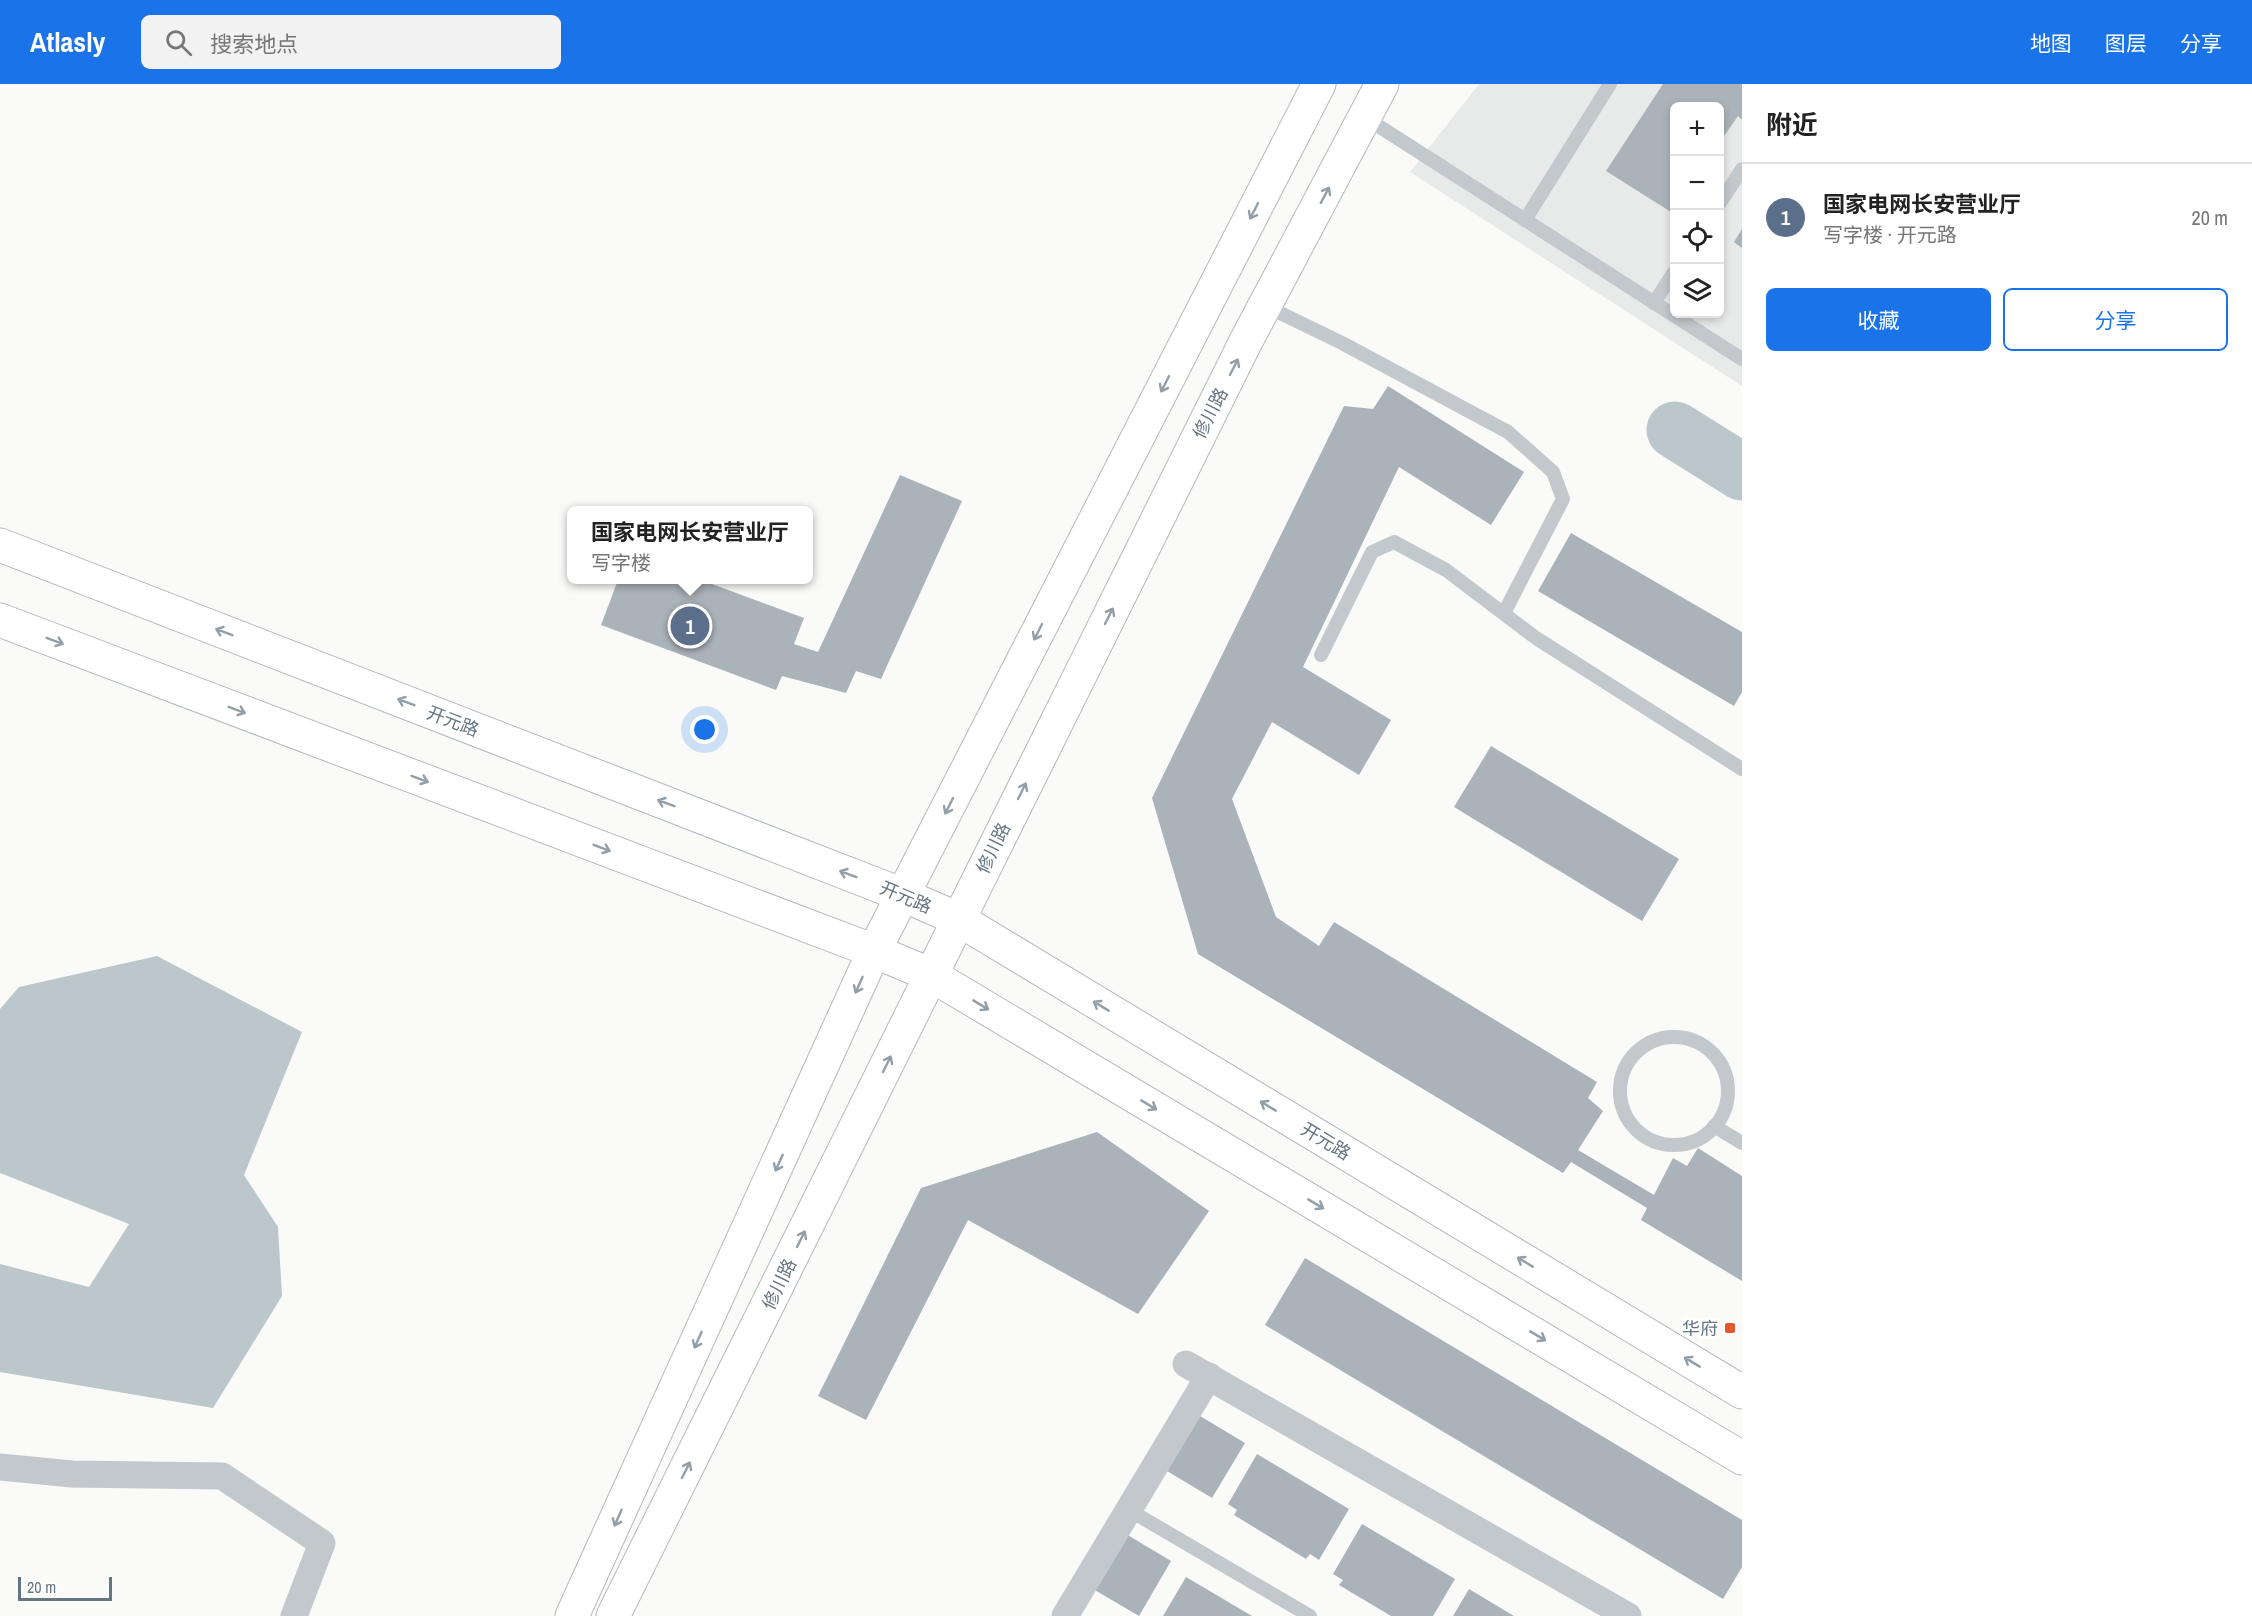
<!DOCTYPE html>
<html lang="zh">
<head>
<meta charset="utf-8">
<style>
  body { margin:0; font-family:"Archivo Narrow","Noto Sans SC",sans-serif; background:#f2f2f2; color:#222 }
  .controls { position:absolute; right:18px; top:18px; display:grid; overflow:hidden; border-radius:9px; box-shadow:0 3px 9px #0003 }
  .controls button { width:54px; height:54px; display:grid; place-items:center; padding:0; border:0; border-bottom:2px solid #e0e0e0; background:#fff; color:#222; font:30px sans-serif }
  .scale { position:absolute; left:18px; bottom:15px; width:94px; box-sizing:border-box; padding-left:6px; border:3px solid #657683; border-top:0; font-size:16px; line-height:21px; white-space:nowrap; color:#657683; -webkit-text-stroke:4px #fff; paint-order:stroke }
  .you { position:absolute; left:705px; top:646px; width:21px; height:21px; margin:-15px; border:4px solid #fff; border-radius:50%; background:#1a73e8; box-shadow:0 0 0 9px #1a73e833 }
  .badge { display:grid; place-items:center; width:39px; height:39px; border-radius:50%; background:#1a73e8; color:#fff; font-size:20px; font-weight:700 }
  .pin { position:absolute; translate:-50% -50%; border:3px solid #fff; box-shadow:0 2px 6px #0006 }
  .popup { position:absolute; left:567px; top:422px; width:246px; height:78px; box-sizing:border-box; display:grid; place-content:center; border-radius:9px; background:#fff; filter:drop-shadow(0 2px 4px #0005); font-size:20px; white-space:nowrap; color:#767676 }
  .popup b { font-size:22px; color:#222 }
  .popup::after { content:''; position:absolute; left:50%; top:100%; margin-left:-12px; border:12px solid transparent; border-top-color:#fff }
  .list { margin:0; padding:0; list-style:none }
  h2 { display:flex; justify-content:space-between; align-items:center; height:78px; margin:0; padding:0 24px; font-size:26px }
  h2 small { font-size:20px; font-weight:400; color:#767676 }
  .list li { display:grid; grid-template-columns:39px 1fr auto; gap:18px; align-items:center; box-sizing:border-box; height:108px; padding:0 24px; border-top:2px solid #e0e0e0 }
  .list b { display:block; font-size:22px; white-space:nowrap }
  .list p { margin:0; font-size:20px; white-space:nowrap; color:#767676 }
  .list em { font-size:20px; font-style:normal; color:#767676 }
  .actions { display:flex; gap:12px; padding:18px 24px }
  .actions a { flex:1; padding:14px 0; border:2px solid #1a73e8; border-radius:9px; text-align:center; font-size:21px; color:#1a73e8 }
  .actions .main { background:#1a73e8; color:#fff }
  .icon { flex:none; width:33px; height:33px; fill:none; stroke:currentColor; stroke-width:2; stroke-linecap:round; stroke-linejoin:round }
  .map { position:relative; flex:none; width:1742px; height:1532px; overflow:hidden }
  header { display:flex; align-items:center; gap:36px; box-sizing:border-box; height:84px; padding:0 30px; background:#1a73e8; color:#fff }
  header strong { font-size:28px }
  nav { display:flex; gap:33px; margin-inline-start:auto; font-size:21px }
  .search { width:420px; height:54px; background:#f2f2f2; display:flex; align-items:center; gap:15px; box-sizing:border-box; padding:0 21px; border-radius:9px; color:#767676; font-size:22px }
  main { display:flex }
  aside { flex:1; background:#fff }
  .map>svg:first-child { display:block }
  .built { fill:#e8e9e9; fill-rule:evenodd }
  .water { fill:#bbc7cb }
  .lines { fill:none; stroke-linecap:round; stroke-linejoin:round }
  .river { stroke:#bbc7cb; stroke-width:57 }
  .building { fill:#aab3b9 }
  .secondary-casing { stroke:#b3babf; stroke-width:35 }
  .primary-casing { stroke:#b5babe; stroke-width:35 }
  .service { stroke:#c3c8cc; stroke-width:14 }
  .minor { stroke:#c3c8cc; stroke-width:27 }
  .secondary { stroke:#fff; stroke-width:33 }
  .primary { stroke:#fff; stroke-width:33 }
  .oneway { stroke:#939fa8 }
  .poi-dot { fill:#e4572e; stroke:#fff; stroke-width:2 }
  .labels { text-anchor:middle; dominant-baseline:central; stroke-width:6; stroke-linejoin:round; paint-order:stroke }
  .street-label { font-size:18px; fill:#657683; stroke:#fff }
  .poi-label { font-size:18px; fill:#657683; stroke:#fff; text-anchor:end }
</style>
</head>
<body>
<header>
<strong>Atlasly</strong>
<div class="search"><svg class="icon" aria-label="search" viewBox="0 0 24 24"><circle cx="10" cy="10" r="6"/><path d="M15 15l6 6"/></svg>搜索地点</div>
<nav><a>地图</a><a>图层</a><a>分享</a></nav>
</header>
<main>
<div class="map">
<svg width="1742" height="1532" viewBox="0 0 1742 1532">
  <rect width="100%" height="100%" fill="#fafaf8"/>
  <path class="built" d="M 1479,0 L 1742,0 L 1742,302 L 1410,88 ZM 1674,22 L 1720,22 L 1720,230 L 1674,230 Z"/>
  <path class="water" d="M 157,872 L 302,948 L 244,1091 L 278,1143 L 282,1212 L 213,1324 L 0,1288 L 0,1180 L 89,1203 L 129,1140 L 0,1089 L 0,925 L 19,903 Z"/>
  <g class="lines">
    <path class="river" d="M 1675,346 L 1742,388"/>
  </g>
  <g class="building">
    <path d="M 1663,0 L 1742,0 L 1742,36 L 1738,32 L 1720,58 L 1720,22 L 1674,22 L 1674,123 L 1671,128 L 1606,87 Z"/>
    <path d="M 1742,145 L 1742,164 L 1734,158 Z"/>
    <path d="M 1388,302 L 1524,388 L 1491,441 L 1399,383 L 1303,583 L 1391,636 L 1359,691 L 1272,638 L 1232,715 L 1276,833 L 1319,862 L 1334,838 L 1597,998 L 1588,1014 L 1603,1027 L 1578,1066 L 1654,1111 L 1673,1074 L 1687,1082 L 1698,1064 L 1742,1092 L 1742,1197 L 1641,1136 L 1647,1124 L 1571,1078 L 1563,1089 L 1198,870 L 1152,714 L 1344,322 L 1373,325 Z"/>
    <path d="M 900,391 L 962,417 L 881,595 L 856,587 L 846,609 L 782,592 L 776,606 L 601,541 L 618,496 L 701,496 L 804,534 L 794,560 L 818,568 Z"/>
    <path d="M 1571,449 L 1742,548 L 1742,608 L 1734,622 L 1538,507 Z"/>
    <path d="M 1491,662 L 1679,775 L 1642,837 L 1454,723 Z"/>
    <path d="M 1097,1048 L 1209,1127 L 1138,1230 L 968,1136 L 866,1336 L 818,1312 L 921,1104 Z"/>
    <path d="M 1305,1174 L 1742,1436 L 1742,1483 L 1723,1515 L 1265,1241 Z"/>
    <path d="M 1200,1332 L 1245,1359 L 1212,1414 L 1167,1387 Z"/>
    <path d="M 1257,1370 L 1349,1425 L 1319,1476 L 1310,1470 L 1306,1475 L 1234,1431 L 1237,1426 L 1228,1420 Z"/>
    <path d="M 1362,1440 L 1455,1495 L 1433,1532 L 1391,1532 L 1339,1501 L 1343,1496 L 1333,1490 Z"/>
    <path d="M 1126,1450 L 1171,1477 L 1139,1532 L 1093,1505 Z"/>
    <path d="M 1186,1493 L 1252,1532 L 1163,1532 Z"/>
    <path d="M 1469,1505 L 1514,1532 L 1453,1532 Z"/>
  </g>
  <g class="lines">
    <defs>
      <g id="secondary">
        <path d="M 0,461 L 903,811 L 958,835 L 1742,1308"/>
        <path d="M 0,536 L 874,867 L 931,891 L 1742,1374"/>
      </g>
      <g id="primary">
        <path d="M 572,1532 L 874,867 L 1319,0"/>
        <path d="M 613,1532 L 1245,259 L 1382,0"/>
      </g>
    </defs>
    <use href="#secondary" class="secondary-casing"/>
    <use href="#primary" class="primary-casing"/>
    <g class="service">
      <path d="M 1366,34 L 1742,275"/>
      <path d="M 1720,119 L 1742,85"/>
      <path d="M 1525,136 L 1610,0"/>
      <path d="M 1654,219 L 1674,188"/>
      <path d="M 1266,222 L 1342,259 L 1508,348 L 1553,388 L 1563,415 L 1504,529"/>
      <path d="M 1321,571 L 1372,468 L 1394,458 L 1446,486 L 1536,554 L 1742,685"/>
      <circle cx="1674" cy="1007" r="54"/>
      <path d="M 1714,1042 L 1742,1059"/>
      <path d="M 1129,1426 L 1310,1532"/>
    </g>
    <g class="minor">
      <path d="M 1186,1280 L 1628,1532"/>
      <path d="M 0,1383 L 72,1390 L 222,1392 L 322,1459 L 294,1532"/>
      <path d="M 1065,1532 L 1209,1292"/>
    </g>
    <use href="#secondary" class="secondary"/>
    <use href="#primary" class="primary"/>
  </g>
  <defs><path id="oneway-shaft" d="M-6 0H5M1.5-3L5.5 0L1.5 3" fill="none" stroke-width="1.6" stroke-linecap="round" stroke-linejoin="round" transform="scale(1.5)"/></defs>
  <g class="oneway">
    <use href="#oneway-shaft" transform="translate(1325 111) rotate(-62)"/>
    <use href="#oneway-shaft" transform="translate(1254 127) rotate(117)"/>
    <use href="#oneway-shaft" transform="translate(1234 283) rotate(-63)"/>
    <use href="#oneway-shaft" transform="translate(1165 300) rotate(117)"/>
    <use href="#oneway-shaft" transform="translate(1109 532) rotate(-63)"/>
    <use href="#oneway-shaft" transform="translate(224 548) rotate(-159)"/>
    <use href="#oneway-shaft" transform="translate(1038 548) rotate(117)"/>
    <use href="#oneway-shaft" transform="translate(55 557) rotate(21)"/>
    <use href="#oneway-shaft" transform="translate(406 618) rotate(-159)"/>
    <use href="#oneway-shaft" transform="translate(237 626) rotate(21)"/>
    <use href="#oneway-shaft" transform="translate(420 695) rotate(21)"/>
    <use href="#oneway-shaft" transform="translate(1022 707) rotate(-64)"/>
    <use href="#oneway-shaft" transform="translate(666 719) rotate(-159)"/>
    <use href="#oneway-shaft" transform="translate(949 722) rotate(117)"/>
    <use href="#oneway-shaft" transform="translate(602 764) rotate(21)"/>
    <use href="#oneway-shaft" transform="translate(848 790) rotate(-159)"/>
    <use href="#oneway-shaft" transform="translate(859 901) rotate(114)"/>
    <use href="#oneway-shaft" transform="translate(981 921) rotate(31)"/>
    <use href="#oneway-shaft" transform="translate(1101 922) rotate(-149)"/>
    <use href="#oneway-shaft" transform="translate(887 980) rotate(-64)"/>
    <use href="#oneway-shaft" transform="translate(1149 1021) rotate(31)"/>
    <use href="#oneway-shaft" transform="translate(1268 1022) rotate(-149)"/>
    <use href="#oneway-shaft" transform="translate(779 1079) rotate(114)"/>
    <use href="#oneway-shaft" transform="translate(1316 1120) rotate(31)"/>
    <use href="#oneway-shaft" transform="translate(801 1155) rotate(-64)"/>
    <use href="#oneway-shaft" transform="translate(1525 1178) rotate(-149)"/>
    <use href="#oneway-shaft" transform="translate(1538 1252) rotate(31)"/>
    <use href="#oneway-shaft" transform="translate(698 1256) rotate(114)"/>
    <use href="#oneway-shaft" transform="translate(1692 1278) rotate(-149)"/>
    <use href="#oneway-shaft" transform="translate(686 1386) rotate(-63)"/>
    <use href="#oneway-shaft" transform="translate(618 1434) rotate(114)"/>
  </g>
  <rect class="poi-dot" x="1724" y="1238" width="12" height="12" rx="3"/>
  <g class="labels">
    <g class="street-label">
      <text transform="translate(1210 329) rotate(-63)">修川路</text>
      <text transform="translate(453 637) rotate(21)">开元路</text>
      <text transform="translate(993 764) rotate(-64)">修川路</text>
      <text transform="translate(906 813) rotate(23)">开元路</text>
      <text transform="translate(1326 1057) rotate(31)">开元路</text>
      <text transform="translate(779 1200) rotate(-64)">修川路</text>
    </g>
    <g class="poi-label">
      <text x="1718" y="1244">华府</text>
    </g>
  </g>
</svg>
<div class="controls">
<button>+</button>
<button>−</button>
<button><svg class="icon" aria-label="locate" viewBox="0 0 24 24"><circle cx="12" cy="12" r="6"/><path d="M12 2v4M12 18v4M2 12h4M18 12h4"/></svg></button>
<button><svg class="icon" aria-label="layers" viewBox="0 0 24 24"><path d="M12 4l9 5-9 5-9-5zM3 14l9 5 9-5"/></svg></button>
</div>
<div class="scale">20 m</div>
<div class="you"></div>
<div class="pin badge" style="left:690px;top:542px;background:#5c6f8a">1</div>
<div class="popup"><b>国家电网长安营业厅</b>写字楼</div>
</div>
<aside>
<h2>附近<small></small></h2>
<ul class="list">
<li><span class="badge" style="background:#5c6f8a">1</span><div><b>国家电网长安营业厅</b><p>写字楼 · 开元路</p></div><em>20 m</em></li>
</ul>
<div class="actions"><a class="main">收藏</a><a>分享</a></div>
</aside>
</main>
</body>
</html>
